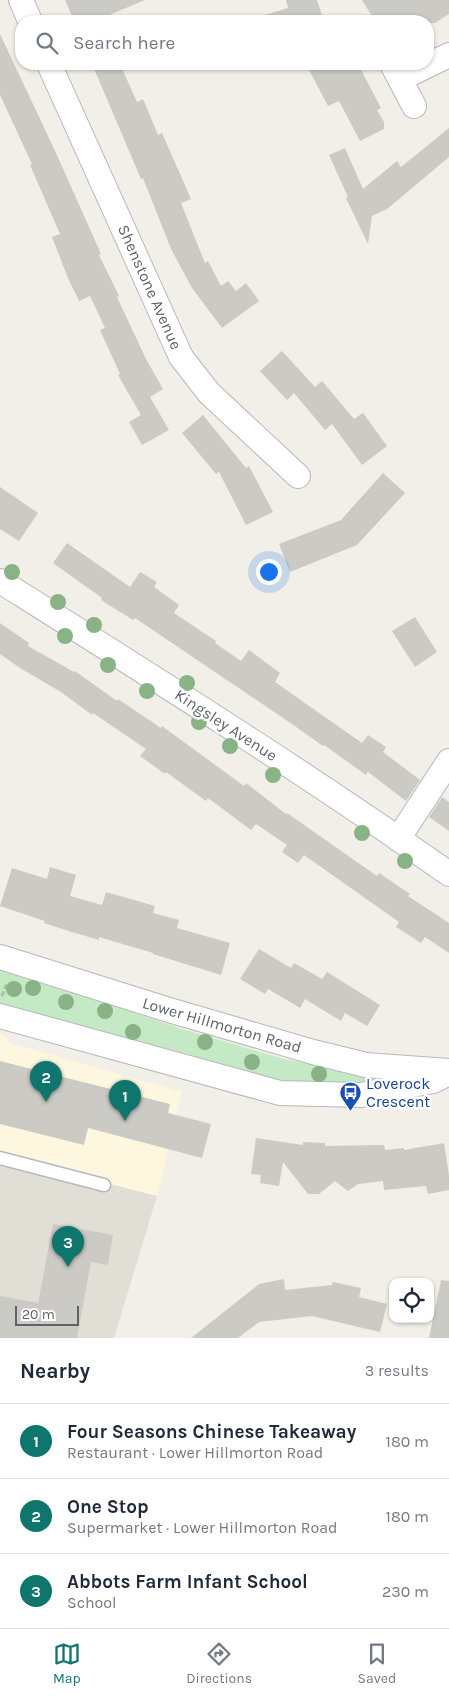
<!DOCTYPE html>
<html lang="en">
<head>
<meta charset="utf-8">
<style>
  body { margin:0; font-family:Karla,sans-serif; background:#f2f2f3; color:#1f2937 }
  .controls { position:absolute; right:15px; bottom:15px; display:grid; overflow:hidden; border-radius:10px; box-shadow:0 1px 4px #0004 }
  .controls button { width:45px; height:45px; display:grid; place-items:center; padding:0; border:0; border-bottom:1px solid #e0e1e3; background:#fff; color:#1f2937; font:25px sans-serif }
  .scale { position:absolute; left:15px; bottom:12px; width:64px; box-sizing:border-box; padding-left:5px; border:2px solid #5f6368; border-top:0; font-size:14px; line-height:18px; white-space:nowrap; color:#5f6368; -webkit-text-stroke:4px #fff; paint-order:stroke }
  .you { position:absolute; left:268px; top:571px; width:18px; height:18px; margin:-12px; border:4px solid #fff; border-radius:50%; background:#1a73e8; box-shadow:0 0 0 8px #1a73e833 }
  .badge { display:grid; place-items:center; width:32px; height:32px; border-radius:50%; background:#0f766e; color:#fff; font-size:16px; font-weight:700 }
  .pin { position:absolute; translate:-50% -41px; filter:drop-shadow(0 1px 2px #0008) }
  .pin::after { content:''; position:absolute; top:26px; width:18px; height:15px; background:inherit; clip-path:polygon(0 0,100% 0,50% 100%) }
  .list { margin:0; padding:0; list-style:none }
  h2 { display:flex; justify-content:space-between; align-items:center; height:65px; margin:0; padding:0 20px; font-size:21px }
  h2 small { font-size:16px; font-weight:400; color:#747a83 }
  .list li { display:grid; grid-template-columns:32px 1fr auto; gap:15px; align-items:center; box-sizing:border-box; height:75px; padding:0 20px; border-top:1px solid #e0e1e3 }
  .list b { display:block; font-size:19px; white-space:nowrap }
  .list p { margin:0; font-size:16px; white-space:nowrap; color:#747a83 }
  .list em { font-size:16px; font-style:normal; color:#747a83 }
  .icon { flex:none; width:28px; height:28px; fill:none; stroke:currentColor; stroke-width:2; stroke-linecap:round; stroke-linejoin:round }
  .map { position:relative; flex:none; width:449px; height:1338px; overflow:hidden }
  .search { position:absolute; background:#fff; box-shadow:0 1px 4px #0004; left:15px; right:15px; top:15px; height:55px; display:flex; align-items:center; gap:12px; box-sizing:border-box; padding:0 18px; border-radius:20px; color:#747a83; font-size:19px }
  .sheet { height:290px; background:#fff }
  nav { display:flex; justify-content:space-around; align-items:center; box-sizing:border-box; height:70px; border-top:1px solid #e0e1e3; background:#fff; font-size:14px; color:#747a83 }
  nav a { display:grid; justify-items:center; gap:2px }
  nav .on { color:#0f766e }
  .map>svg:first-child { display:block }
  .commercial { fill:#fef7e0 }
  .education { fill:#e1ded6 }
  .green { fill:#c5e8c5 }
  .building { fill:#cccac5 }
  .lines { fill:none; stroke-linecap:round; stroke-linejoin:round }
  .lane-casing { stroke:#b5b8bc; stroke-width:15 }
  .street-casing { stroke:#b5b8bc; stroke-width:26 }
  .path { stroke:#9cc7a9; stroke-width:3; stroke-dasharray:5 2.5; stroke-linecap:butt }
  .lane { stroke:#fff; stroke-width:12 }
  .street { stroke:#fff; stroke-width:24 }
  .tree { fill:#89b387 }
  .labels { text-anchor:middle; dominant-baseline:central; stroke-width:5; stroke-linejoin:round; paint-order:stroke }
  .street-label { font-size:16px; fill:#5f6368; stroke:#fff }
  .transit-label { font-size:16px; fill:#164399; stroke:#fff; text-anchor:start }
</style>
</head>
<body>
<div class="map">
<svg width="449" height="1338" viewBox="0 0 449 1338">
  <rect width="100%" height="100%" fill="#f1efe8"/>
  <path class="commercial" d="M 0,1032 L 12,1044 L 182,1092 L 157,1196 L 0,1156 Z"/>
  <path class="education" d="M 0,1156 L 157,1196 L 114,1338 L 0,1338 Z"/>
  <path class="green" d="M 0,969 L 62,988 L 182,1029 L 284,1059 L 360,1074 L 421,1077 L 329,1086 L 263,1079 L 156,1050 L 0,1003 Z"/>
  <g class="building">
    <path d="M 65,0 L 145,0 L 95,21 L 74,21 Z"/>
    <path d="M 286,0 L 317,0 L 324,21 L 259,21 L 258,17 L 288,8 Z"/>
    <path d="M 362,0 L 449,0 L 449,14 L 435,23 L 428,23 L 428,21 L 375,21 Z"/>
    <path d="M 0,34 L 56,153 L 101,254 L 99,255 L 119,296 L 117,297 L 146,359 L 163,389 L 150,397 L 169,430 L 142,445 L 129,422 L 141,415 L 118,375 L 120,374 L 100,330 L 105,328 L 90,296 L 79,301 L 68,278 L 52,237 L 60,234 L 30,165 L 32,164 L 0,95 Z"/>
    <path d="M 92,64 L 120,64 L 137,102 L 143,99 L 158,135 L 162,133 L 184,183 L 191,199 L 181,203 L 205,263 L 208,261 L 221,286 L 228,281 L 236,291 L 246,283 L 259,301 L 222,328 L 192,288 L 171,249 L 143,178 L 141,179 Z"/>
    <path d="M 306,64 L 358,64 L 381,108 L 377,110 L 384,122 L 384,129 L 360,141 L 339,101 L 328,106 Z"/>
    <path d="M 449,128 L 449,157 L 387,209 L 372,216 L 368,244 L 346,198 L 348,197 L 329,155 L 345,148 L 363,189 L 397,161 L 401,167 Z"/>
    <path d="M 282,351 L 315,387 L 322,381 L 354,419 L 363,413 L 387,446 L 362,465 L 332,424 L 325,430 L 294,393 L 287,400 L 260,371 Z"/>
    <path d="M 203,415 L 246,468 L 249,466 L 273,512 L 246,525 L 219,472 L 216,474 L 182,433 Z"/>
    <path d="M 383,473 L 405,493 L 357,545 L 290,572 L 279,544 L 341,520 Z"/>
    <path d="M 0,487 L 38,513 L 19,541 L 0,529 Z"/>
    <path d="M 67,543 L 130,587 L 140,572 L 157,582 L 154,587 L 179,605 L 174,613 L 216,641 L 215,643 L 241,661 L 249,650 L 280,673 L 275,682 L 362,743 L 368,735 L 386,747 L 383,752 L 420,780 L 406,801 L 368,772 L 366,775 L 324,745 L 323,746 L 289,722 L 135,618 L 133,620 L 101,600 L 102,598 L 53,563 Z"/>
    <path d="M 415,617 L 437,652 L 415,667 L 392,631 Z"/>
    <path d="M 0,623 L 29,643 L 28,646 L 74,672 L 75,671 L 117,701 L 118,699 L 161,728 L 162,726 L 244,786 L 246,783 L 286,814 L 287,813 L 377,876 L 379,873 L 410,894 L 408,896 L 449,923 L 449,953 L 425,937 L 421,943 L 396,927 L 399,922 L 304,855 L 298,863 L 282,852 L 287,845 L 256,824 L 251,830 L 208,798 L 206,801 L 166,772 L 165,774 L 140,756 L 146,749 L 93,713 L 92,715 L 61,692 L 20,668 L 0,654 Z"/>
    <path d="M 442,797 L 449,802 L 449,831 L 429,817 Z"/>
    <path d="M 50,867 L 76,875 L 70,896 L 102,905 L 106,892 L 155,906 L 153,913 L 179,920 L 177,928 L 230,943 L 221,975 L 153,954 L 153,953 L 99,937 L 99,940 L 72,932 L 44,923 L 45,921 L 0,906 L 12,868 L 47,879 Z"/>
    <path d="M 259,949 L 291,968 L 294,963 L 322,979 L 327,972 L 380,1005 L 367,1026 L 345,1013 L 341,1021 L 305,999 L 300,1008 L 268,989 L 265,994 L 240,979 Z"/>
    <path d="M 0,1061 L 170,1104 L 168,1113 L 211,1124 L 202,1158 L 88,1128 L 84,1145 L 0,1124 Z"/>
    <path d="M 256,1138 L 303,1145 L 303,1142 L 325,1143 L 325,1146 L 384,1145 L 385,1150 L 404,1148 L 404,1150 L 444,1143 L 449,1175 L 449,1190 L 428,1194 L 426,1186 L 384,1190 L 383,1181 L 358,1184 L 348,1191 L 335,1181 L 319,1194 L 308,1194 L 283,1162 L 279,1186 L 260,1183 L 261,1175 L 251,1174 Z"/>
    <path d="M 53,1224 L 113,1235 L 108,1265 L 91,1262 L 77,1338 L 0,1338 L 0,1296 L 38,1303 Z"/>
    <path d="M 284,1279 L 285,1290 L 332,1285 L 333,1282 L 361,1288 L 359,1297 L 387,1304 L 380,1332 L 312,1316 L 259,1322 L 238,1338 L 191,1338 L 259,1284 Z"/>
    <path d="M 441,1280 L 449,1281 L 449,1338 L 429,1338 Z"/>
  </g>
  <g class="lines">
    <defs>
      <path id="lane" d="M 0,1158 L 104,1185"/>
      <g id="street">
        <path d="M 21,0 L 30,21"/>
        <path d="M 49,64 L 181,357 L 209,393 L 298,476"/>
        <path d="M 392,64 L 414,106"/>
        <path d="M 400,79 L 449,55"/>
        <path d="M 0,581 C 151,676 303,771 449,874"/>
        <path d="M 398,839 L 449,761"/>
        <path d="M 0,957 L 169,1010 L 313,1052 L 366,1065 L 449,1071"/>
        <path d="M 0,1016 L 280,1093 L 361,1095 L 433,1081 L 443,1076"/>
      </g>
    </defs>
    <use href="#lane" class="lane-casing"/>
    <use href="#street" class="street-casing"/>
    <path class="path" d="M 2,996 L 7,983"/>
    <use href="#lane" class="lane"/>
    <use href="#street" class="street"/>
  </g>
  <g class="tree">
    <circle cx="12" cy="572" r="8"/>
    <circle cx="58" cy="602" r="8"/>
    <circle cx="94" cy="625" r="8"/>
    <circle cx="65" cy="636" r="8"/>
    <circle cx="108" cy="665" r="8"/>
    <circle cx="187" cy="683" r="8"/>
    <circle cx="147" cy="691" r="8"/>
    <circle cx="199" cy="722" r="8"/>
    <circle cx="230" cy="746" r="8"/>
    <circle cx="273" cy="775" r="8"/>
    <circle cx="362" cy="833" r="8"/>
    <circle cx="405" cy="861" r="8"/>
    <circle cx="33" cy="988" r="8"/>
    <circle cx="14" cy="989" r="8"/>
    <circle cx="66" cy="1002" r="8"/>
    <circle cx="105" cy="1011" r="8"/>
    <circle cx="133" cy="1032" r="8"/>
    <circle cx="205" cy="1042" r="8"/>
    <circle cx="252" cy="1062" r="8"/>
    <circle cx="319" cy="1074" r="8"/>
  </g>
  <defs>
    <symbol id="bus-pin" viewBox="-11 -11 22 30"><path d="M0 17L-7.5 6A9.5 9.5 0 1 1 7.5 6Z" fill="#1a4fb4" stroke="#fff"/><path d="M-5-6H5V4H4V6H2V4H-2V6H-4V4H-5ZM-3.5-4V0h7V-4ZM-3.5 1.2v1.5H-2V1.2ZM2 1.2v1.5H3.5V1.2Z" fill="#fff"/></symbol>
  </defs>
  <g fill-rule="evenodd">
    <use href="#bus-pin" x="338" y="1080" width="25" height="34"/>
  </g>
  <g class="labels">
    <g class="street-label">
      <text transform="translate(150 287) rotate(66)">Shenstone Avenue</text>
      <text transform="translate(226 725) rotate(33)">Kingsley Avenue</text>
      <text transform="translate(222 1025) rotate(16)">Lower Hillmorton Road</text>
    </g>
    <g class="transit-label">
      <text x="366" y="1083">Loverock<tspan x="366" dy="18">Crescent</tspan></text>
    </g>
  </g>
</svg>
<div class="controls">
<button><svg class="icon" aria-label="locate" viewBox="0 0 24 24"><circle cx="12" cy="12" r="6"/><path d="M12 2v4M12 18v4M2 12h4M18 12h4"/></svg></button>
</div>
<div class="scale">20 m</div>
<div class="you"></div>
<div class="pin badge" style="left:125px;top:1121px">1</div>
<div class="pin badge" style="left:46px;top:1102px">2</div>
<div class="pin badge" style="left:68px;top:1267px">3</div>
<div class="search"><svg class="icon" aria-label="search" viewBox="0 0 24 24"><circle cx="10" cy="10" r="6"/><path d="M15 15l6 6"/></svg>Search here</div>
</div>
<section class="sheet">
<h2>Nearby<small>3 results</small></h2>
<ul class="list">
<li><span class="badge">1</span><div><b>Four Seasons Chinese Takeaway</b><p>Restaurant · Lower Hillmorton Road</p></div><em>180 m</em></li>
<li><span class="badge">2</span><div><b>One Stop</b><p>Supermarket · Lower Hillmorton Road</p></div><em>180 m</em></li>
<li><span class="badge">3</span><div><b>Abbots Farm Infant School</b><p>School</p></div><em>230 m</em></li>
</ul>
</section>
<nav>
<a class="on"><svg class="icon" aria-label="map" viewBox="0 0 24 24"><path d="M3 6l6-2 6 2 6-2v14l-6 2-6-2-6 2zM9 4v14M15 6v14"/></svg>Map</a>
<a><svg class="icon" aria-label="directions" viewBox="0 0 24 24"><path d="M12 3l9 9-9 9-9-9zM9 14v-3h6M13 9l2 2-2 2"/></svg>Directions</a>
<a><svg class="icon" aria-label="saved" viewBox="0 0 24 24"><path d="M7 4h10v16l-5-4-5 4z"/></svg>Saved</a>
</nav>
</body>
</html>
